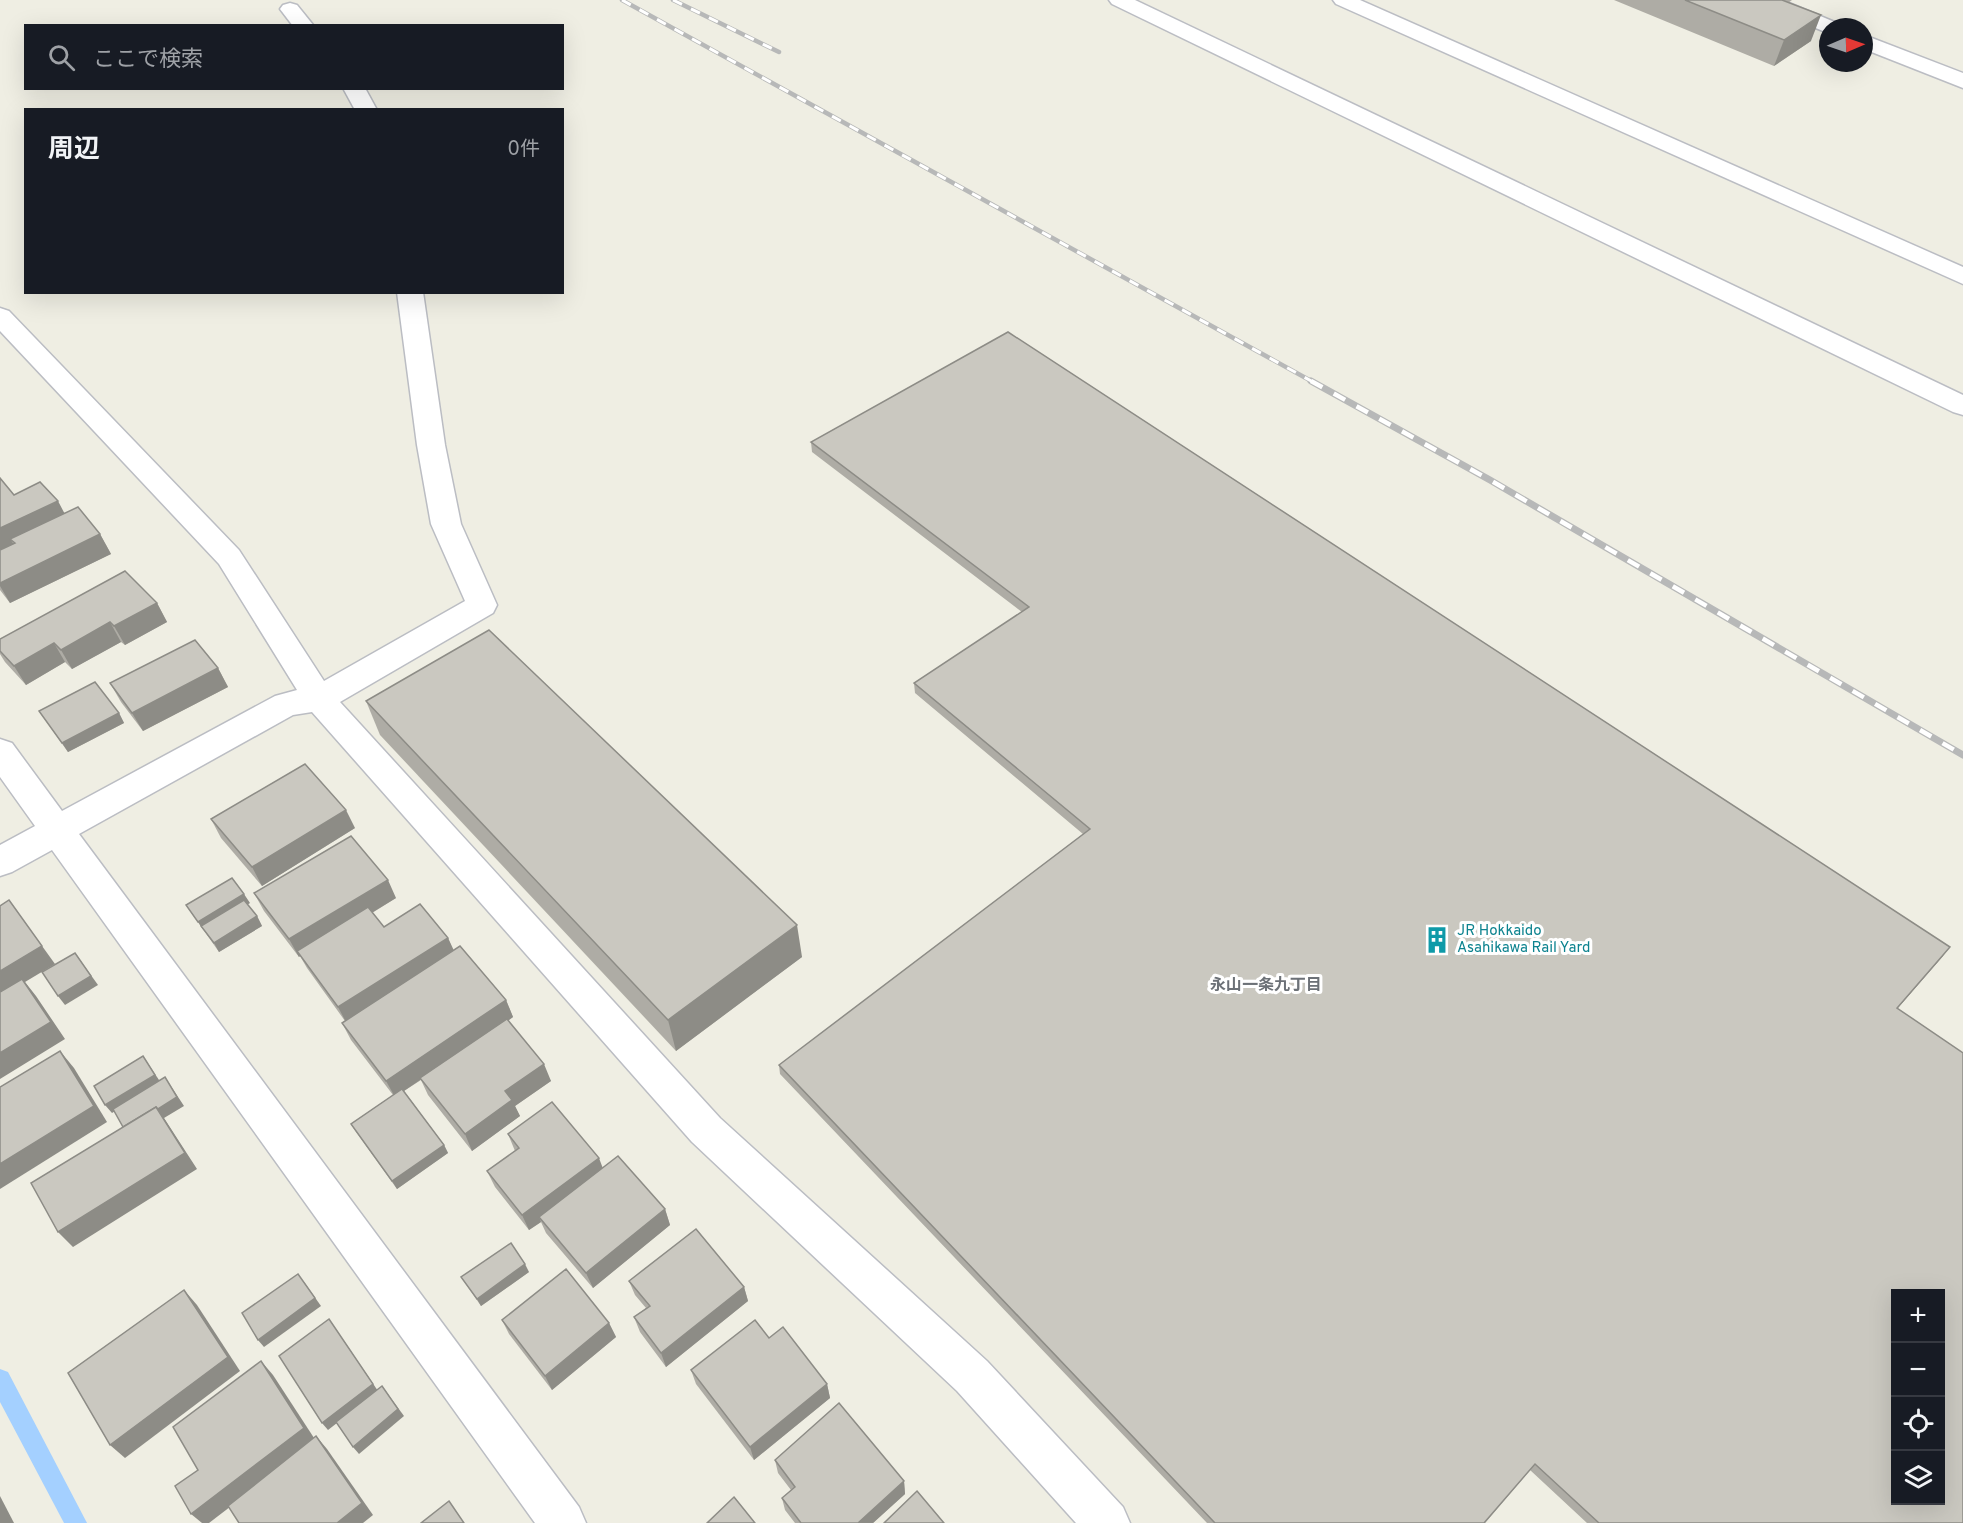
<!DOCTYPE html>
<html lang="ja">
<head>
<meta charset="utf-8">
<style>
  body { margin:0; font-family:Overpass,"Noto Sans JP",sans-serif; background:#242831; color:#f1f3f6 }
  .controls { position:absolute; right:18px; bottom:18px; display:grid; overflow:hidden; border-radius:0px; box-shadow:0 6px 24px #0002 }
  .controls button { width:54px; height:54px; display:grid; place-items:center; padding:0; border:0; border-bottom:2px solid #363941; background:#171b24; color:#f1f3f6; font:30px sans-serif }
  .compass { position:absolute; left:1819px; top:18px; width:54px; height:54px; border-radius:50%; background:#171b24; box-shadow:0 6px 24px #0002; rotate:88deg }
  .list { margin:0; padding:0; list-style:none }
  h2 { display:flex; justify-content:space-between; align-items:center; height:78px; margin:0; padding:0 24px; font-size:26px }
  h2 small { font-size:20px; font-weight:400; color:#9ea1a6 }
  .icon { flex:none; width:33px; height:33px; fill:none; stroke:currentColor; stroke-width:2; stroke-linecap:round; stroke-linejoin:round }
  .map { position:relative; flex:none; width:1963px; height:1523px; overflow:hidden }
  .search { position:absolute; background:#171b24; box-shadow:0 6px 24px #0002; left:24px; top:24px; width:540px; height:66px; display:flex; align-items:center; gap:15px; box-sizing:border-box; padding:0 21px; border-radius:0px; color:#9ea1a6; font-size:22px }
  .panel { position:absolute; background:#171b24; box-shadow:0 6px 24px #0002; left:24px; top:108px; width:540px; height:186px; border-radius:0px }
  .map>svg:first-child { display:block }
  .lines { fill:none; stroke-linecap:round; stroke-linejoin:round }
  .stream { fill:#a4d0ff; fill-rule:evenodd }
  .minor-casing { stroke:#bbbdc3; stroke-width:3 }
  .minor { fill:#fff; fill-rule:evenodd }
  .rail-far1-casing { stroke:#b7b8b8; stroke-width:4.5 }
  .rail-casing { stroke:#b7b8b8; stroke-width:7 }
  .rail-far1 { stroke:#fff; stroke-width:3; stroke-dasharray:10; stroke-linecap:butt }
  .rail { stroke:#fff; stroke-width:4.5; stroke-dasharray:13; stroke-linecap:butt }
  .wall { fill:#aeaca5 }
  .shaded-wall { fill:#8d8c86 }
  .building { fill:#cac8c0; stroke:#8d8c86; stroke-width:1.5; fill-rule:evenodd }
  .labels { text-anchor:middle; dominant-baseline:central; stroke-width:6; stroke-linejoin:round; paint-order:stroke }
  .culture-label { font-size:15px; fill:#0d838f; stroke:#fff; text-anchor:start }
  .neighbourhood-label { font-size:16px; font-weight:bold; fill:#6c7177; stroke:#fff }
</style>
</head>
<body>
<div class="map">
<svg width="1963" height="1523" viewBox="0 0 1963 1523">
  <rect width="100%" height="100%" fill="#efeee3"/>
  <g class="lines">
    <path class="stream" d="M 0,1369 L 8,1372 L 87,1523 L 64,1523 L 0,1402 Z"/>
    <defs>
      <g id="minor">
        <path d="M 1109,0 L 1135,0 L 1963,395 L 1963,415 L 1953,412 L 1112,4 Z"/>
        <path d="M 1333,0 L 1360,0 L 1963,267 L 1963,284 L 1336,4 Z"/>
        <path d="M 1754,0 L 1782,0 L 1837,23 L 1841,27 L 1828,27 L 1828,33 L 1823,31 L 1757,4 Z"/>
        <path d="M 290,3 L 297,5 L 314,26 L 293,26 L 280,9 L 283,5 Z"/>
        <path d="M 1864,35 L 1963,73 L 1963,88 L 1864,49 Z"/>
        <path d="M 343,88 L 365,88 L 377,110 L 355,110 Z"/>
        <path d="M 397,292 L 423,292 L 445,445 L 461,524 L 497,605 L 493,613 L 340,702 L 720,1118 L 987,1361 L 1123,1507 L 1130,1523 L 1076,1523 L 957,1391 L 692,1142 L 312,712 L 293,715 L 79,834 L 579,1507 L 586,1523 L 535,1523 L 52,850 L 12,872 L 0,876 L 0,845 L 35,826 L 0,777 L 0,739 L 12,743 L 62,811 L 275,696 L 297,690 L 219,564 L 0,331 L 0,308 L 9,311 L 239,550 L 324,681 L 465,601 L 431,524 L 417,445 Z"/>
      </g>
    </defs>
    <use href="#minor" class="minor-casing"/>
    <use href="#minor" class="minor"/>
    <defs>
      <g id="rail-far1">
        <path d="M 622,0 L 1313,382"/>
        <path d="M 673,0 L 779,52"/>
      </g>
      <path id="rail" d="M 1311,381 L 1490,480 L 1963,755"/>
    </defs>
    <use href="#rail-far1" class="rail-far1-casing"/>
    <use href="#rail" class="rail-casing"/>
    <use href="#rail-far1" class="rail-far1"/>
    <use href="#rail" class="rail"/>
  </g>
  <g class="wall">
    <path d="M 1614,0 L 1792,0 L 1788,3 L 1811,41 L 1774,66 Z"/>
    <path d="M 811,442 L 1943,956 L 1897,1009 L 1963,1523 L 1587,1523 L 1530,1470 L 1485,1523 L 1207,1523 L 780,1074 L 779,1065 L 1083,834 L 915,693 L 914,683 L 1022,612 L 812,452 Z"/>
    <path d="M 0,478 L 14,495 L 65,513 L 100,534 L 111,554 L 10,603 L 0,590 Z"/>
    <path d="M 157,603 L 167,622 L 125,645 L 121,642 L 72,669 L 65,662 L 26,685 L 5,662 L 0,654 L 0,639 Z"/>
    <path d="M 218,668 L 228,687 L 143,731 L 121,702 L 110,683 Z"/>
    <path d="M 366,701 L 802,957 L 676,1051 L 380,735 Z"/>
    <path d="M 39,711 L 119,713 L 124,723 L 68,752 Z"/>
    <path d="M 211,819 L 355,828 L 262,886 L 221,838 Z"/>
    <path d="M 254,893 L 396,898 L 372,913 L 384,927 L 448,938 L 453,950 L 506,1000 L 513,1017 L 508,1021 L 551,1081 L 515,1106 L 520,1116 L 472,1151 L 428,1095 L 421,1080 L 404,1091 L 444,1145 L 448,1153 L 397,1189 L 356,1132 L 351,1124 L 393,1095 L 351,1040 L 342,1023 L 345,1021 L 307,968 L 300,956 L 299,957 L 264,911 Z"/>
    <path d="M 250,903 L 247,904 L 257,916 L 262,926 L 219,952 L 186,905 Z"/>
    <path d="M 508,1134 L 603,1168 L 665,1209 L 670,1225 L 593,1288 L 546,1233 L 541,1222 L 529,1230 L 495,1187 L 487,1171 L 515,1151 Z"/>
    <path d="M 529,1272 L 481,1306 L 461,1277 Z"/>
    <path d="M 629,1281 L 744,1287 L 748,1301 L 666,1367 L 640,1332 L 634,1317 L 646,1308 L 635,1295 Z"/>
    <path d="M 502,1320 L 609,1323 L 616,1337 L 552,1390 L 509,1334 Z"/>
    <path d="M 769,1338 L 827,1384 L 830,1398 L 754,1460 L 696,1384 L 691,1370 Z"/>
    <path d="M 775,1460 L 904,1481 L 905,1494 L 873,1523 L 795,1523 L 785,1510 L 782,1498 L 791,1490 L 778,1473 Z"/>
  </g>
  <g class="shaded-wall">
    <path d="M 1821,15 L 1811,41 L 1774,66 L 1784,40 Z"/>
    <path d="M 58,501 L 68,520 L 10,539 L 15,546 L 0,553 L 0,528 Z"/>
    <path d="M 100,534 L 111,554 L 10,603 L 0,586 L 0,583 Z"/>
    <path d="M 157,603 L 167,622 L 125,645 L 114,626 Z"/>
    <path d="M 110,622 L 121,642 L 72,669 L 61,650 Z"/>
    <path d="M 54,643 L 65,662 L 26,685 L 14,666 Z"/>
    <path d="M 218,668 L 228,687 L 143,731 L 132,713 Z"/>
    <path d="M 119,713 L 124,723 L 68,752 L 62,743 Z"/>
    <path d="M 346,810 L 355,828 L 262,886 L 252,867 Z"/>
    <path d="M 388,880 L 396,898 L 301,956 L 297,951 L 300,956 L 299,957 L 289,939 Z"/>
    <path d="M 244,894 L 250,903 L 204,930 L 201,926 L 204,931 L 198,922 Z"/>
    <path d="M 9,900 L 55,964 L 25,982 L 36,996 L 65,1039 L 0,1079 L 0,971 Z"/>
    <path d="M 257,916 L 262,926 L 219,952 L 214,943 Z"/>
    <path d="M 797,925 L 802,957 L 676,1051 L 668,1020 Z"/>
    <path d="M 448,938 L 456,955 L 347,1024 L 338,1007 Z"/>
    <path d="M 1950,947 L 1943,956 L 1890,1017 L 1897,1008 Z"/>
    <path d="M 75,953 L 98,985 L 65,1005 L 58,996 Z"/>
    <path d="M 506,1000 L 513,1017 L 395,1097 L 386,1081 Z"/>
    <path d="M 60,1051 L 74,1068 L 107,1122 L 0,1189 L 0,1164 Z"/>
    <path d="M 143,1056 L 161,1083 L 112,1113 L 105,1105 Z"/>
    <path d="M 544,1064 L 551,1081 L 515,1106 L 520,1116 L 472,1151 L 465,1134 L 505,1091 Z"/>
    <path d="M 165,1077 L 184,1106 L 164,1118 L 197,1169 L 73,1247 L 58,1232 Z"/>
    <path d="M 444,1145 L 448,1153 L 397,1189 L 392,1181 Z"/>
    <path d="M 599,1158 L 605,1174 L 539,1217 L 541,1222 L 529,1230 L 522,1215 Z"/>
    <path d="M 665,1209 L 670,1225 L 593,1288 L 586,1273 Z"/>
    <path d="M 525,1264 L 529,1272 L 481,1306 L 477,1299 Z"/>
    <path d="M 304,1282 L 321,1306 L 264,1347 L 258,1340 Z"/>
    <path d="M 744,1287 L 748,1301 L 666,1367 L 661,1353 Z"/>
    <path d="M 184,1290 L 197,1305 L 240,1371 L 125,1458 L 110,1445 Z"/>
    <path d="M 329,1319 L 378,1391 L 328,1430 L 322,1423 Z"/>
    <path d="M 609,1323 L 616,1337 L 552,1390 L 545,1376 Z"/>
    <path d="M 261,1361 L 273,1375 L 316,1441 L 209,1523 L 202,1523 L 191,1514 Z"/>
    <path d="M 827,1384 L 830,1398 L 754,1460 L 750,1447 Z"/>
    <path d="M 382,1386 L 404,1416 L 359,1454 L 353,1447 Z"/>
    <path d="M 316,1436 L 327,1449 L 373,1515 L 363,1523 L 337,1523 Z"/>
    <path d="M 904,1481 L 905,1494 L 873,1523 L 858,1523 Z"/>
    <path d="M 0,1496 L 14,1523 L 0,1523 Z"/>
  </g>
  <g class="building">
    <path d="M 1685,0 L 1782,0 L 1821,15 L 1784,40 Z"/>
    <path d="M 1008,332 L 1950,947 L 1897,1008 L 1963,1053 L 1963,1523 L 1599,1523 L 1535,1464 L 1484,1523 L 1215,1523 L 779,1065 L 1090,829 L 914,683 L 1029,607 L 811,442 ZM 1896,1293 L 1941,1293 L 1941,1500 L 1896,1500 Z"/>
    <path d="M 0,478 L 14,495 L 40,482 L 58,501 L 0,528 Z"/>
    <path d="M 78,507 L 100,534 L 0,583 L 0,550 L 15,543 L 10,539 Z"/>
    <path d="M 125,571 L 157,603 L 114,626 L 110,622 L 61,650 L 54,643 L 14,666 L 0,651 L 0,639 Z"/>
    <path d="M 489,630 L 797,925 L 668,1020 L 366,701 Z"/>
    <path d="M 195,640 L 218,668 L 132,713 L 110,683 Z"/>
    <path d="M 95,682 L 119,713 L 62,743 L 39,711 Z"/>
    <path d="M 305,764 L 346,810 L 252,867 L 211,819 Z"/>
    <path d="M 351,836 L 388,880 L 289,939 L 254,893 Z"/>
    <path d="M 232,878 L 244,894 L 198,922 L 186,905 Z"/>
    <path d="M 9,900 L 42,946 L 0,971 L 0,906 Z"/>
    <path d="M 244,900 L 257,916 L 214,943 L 201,926 Z"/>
    <path d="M 420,904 L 448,938 L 338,1007 L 297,951 L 368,907 L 384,927 Z"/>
    <path d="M 460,946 L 506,1000 L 386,1081 L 342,1023 Z"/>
    <path d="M 75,953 L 91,976 L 58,996 L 42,972 Z"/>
    <path d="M 22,979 L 51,1022 L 0,1053 L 0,992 Z"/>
    <path d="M 507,1019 L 544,1064 L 505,1091 L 512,1100 L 465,1134 L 420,1078 Z"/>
    <path d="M 60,1051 L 94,1106 L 0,1164 L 0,1087 Z"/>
    <path d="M 143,1056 L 155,1075 L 105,1105 L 94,1086 Z"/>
    <path d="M 165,1077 L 177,1097 L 158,1109 L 156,1107 L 123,1127 L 113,1109 Z"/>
    <path d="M 402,1089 L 444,1145 L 392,1181 L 351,1124 Z"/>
    <path d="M 552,1102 L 599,1158 L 522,1215 L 487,1171 L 519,1148 L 508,1134 Z"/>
    <path d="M 156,1107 L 185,1153 L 58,1232 L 31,1183 Z"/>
    <path d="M 618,1156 L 665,1209 L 586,1273 L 539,1217 Z"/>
    <path d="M 696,1229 L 744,1287 L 661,1353 L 634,1317 L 650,1306 L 629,1281 Z"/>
    <path d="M 511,1243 L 525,1264 L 477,1299 L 461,1277 Z"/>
    <path d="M 566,1269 L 609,1323 L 545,1376 L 502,1320 Z"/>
    <path d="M 298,1274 L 315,1298 L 258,1340 L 242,1313 Z"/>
    <path d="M 184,1290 L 228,1357 L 110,1445 L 68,1373 Z"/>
    <path d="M 329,1319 L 373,1384 L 322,1423 L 279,1356 Z"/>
    <path d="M 755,1320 L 769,1338 L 783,1327 L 827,1384 L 750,1447 L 691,1370 Z"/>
    <path d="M 261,1361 L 304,1428 L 191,1514 L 175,1486 L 198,1470 L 173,1427 Z"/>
    <path d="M 382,1386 L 398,1409 L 353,1447 L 336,1422 Z"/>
    <path d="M 839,1403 L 904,1481 L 858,1523 L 801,1523 L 782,1498 L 795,1487 L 775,1460 Z"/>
    <path d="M 316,1436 L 362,1503 L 337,1523 L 239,1523 L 228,1506 Z"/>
    <path d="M 917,1491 L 944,1523 L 884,1523 Z"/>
    <path d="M 734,1497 L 755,1523 L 707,1523 Z"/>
    <path d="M 449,1501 L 464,1523 L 421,1523 Z"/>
  </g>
  <defs>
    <symbol id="building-bare" viewBox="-9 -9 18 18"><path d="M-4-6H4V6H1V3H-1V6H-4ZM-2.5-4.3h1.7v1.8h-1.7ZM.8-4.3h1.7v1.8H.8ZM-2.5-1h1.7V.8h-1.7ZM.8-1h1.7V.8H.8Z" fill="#0f9aa8" stroke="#fff" stroke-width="2.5" paint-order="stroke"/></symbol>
  </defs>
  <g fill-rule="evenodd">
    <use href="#building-bare" x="1418" y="921" width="38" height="38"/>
  </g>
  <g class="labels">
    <g class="culture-label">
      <text x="1457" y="931">JR Hokkaido<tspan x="1457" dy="17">Asahikawa Rail Yard</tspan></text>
    </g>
    <g class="neighbourhood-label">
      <text x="1266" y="986">永山一条九丁目</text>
    </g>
  </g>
</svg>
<div class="controls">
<button>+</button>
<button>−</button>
<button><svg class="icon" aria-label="locate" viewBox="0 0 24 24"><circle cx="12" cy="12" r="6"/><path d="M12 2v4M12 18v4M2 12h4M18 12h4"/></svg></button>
<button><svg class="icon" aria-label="layers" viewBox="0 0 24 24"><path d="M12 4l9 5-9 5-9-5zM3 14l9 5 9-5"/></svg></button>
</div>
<svg class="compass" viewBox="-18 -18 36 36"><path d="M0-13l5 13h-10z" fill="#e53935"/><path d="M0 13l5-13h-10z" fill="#9ea1a6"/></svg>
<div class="search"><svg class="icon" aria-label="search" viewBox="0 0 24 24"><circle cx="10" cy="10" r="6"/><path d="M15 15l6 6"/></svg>ここで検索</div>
<section class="panel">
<h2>周辺<small>0件</small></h2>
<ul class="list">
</ul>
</section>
</div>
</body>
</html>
